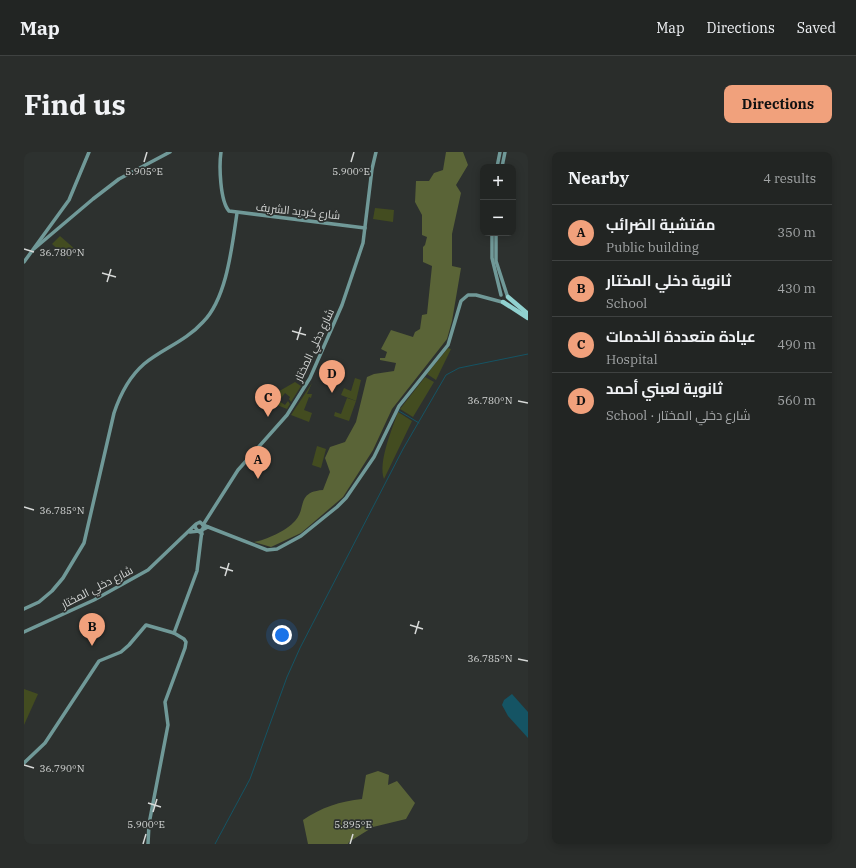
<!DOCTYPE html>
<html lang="en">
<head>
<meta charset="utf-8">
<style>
  body { margin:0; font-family:"IBM Plex Serif",Cairo,serif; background:#2a2d2b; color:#f1f3f6 }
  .controls { position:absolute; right:12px; top:12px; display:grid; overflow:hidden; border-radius:8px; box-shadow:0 2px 10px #0003 }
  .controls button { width:36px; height:36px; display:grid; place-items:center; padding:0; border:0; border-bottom:1px solid #3f4241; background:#222523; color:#f1f3f6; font:20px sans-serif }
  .you { position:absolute; left:258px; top:483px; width:14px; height:14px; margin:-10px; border:3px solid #fff; border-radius:50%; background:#1a73e8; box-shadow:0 0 0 6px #1a73e833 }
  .badge { display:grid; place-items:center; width:26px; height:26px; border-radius:50%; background:#f1a17c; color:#111; font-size:13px; font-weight:700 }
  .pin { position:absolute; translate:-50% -33px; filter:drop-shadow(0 1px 2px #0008) }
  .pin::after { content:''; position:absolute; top:21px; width:14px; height:12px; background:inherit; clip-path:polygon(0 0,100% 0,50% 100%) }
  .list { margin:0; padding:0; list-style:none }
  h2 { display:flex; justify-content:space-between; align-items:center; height:52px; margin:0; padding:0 16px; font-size:17px }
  h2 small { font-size:13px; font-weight:400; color:#a2a5a6 }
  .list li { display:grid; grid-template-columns:26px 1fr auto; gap:12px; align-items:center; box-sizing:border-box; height:56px; padding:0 16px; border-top:1px solid #3f4241 }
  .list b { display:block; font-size:15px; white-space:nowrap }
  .list p { margin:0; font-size:13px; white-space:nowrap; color:#a2a5a6 }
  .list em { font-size:13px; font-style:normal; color:#a2a5a6 }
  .map { position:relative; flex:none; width:504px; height:692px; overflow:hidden; border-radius:8px }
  header { display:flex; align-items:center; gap:24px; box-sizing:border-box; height:56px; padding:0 20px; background:#222523; border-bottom:1px solid #3f4241 }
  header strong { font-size:19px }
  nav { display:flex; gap:22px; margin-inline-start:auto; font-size:14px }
  .intro { display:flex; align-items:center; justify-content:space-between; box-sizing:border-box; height:96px; padding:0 24px }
  h1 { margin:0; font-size:28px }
  .button { padding:10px 18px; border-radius:8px; background:#f1a17c; color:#111; font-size:14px; font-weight:700 }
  main { display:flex; gap:24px; padding:0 24px }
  aside { flex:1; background:#222523; border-radius:8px; box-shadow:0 2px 10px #0003 }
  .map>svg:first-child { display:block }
  .green { fill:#434c20 }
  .forest { fill:#5a6437 }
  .water { fill:#155464 }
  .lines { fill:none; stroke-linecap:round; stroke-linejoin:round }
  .stream { stroke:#155464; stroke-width:1 }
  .secondary { stroke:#709998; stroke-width:3.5 }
  .highway { stroke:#90d1cf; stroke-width:4.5 }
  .ticks { fill:none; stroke:#d7d9d8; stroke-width:1.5 }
  .labels { text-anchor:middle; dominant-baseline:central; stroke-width:3.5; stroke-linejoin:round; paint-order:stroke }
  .street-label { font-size:11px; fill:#d7d9d8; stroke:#2d312f }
  .ticks-label { font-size:10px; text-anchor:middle; fill:#d7d9d8; stroke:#2d312f; stroke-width:3.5; stroke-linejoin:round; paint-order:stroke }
</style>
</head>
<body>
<header>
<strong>Map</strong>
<nav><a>Map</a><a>Directions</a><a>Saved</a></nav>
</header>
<div class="intro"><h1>Find us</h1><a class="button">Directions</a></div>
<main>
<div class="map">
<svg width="504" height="692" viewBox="0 0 504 692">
  <rect width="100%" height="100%" fill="#2d312f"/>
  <g class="green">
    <path d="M 351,56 L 370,58 L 369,70 L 349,67 Z"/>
    <path d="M 36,84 L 52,98 L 45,107 L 28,92 Z"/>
    <path d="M 424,196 L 427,197 L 412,228 L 403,222 Z"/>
    <path d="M 401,225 L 410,230 L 389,265 L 376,257 Z"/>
    <path d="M 331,226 L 337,228 L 332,249 L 317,243 L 320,236 L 327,239 Z"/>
    <path d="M 271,230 L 277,234 L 267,250 L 265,247 L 266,245 L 261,241 L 255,249 L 261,253 L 264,249 L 266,252 L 263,257 L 243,249 L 245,245 Z"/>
    <path d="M 288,231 L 283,242 L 288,242 L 287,246 L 285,245 L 280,258 L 288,261 L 285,270 L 267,263 Z"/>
    <path d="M 323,246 L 332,249 L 325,269 L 310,264 L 311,260 L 317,262 Z"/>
    <path d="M 374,260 L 388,269 L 360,327 C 354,310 368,277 374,260 Z"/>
    <path d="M 293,294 L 302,297 L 297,316 L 288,313 Z"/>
    <path d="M 0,537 L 14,542 L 0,573 Z"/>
  </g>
  <g class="forest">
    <path d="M 422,0 L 439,0 L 444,13 L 432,33 L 437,41 L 428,82 L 428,114 L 437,116 L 428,169 L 423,187 L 368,257 L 349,298 L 319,345 L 277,381 L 247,395 L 230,390 C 242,388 262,379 271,369 C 283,356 272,340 299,338 L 306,320 L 301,306 L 306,295 L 321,290 L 332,270 L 343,225 L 350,222 L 370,219 L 372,211 L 356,208 L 356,206 L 361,206 L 363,200 L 357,197 L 367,178 L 389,185 L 391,180 L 396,177 L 398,163 L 403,162 L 408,114 L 399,110 L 399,95 L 401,93 L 403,85 L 398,83 L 398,63 L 391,50 L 392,29 L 405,29 L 410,21 L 419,18 Z"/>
    <path d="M 354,619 L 365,623 L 364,633 L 373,629 L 391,651 L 382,667 L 349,675 L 325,690 L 324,692 L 284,692 L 279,668 C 296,656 317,649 338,647 L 342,623 Z"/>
  </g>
  <path class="water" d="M 488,542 L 504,560 L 504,586 L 484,564 L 478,553 L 480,548 Z"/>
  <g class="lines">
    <g class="stream">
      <path d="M 375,259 L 395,271"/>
      <path d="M 191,692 L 226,627 L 263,525 L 276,496 L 379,297 L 422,223 L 435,216 L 504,202"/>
    </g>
    <g class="secondary">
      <path d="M 197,0 C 195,14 196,49 205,59 L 341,76"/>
      <path d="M 473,15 L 476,0"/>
      <path d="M 478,15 L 481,0"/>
      <path d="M 468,81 L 468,106 L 477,143"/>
      <path d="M 472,81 L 472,109 L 483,143"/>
      <path d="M 11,96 L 69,47 L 95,27 L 146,0"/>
      <path d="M 0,110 L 45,48 L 65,0"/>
      <path d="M 179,373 L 243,398 L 253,397 L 277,384 L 313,355 L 322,346 L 350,305 L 375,254 L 424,193 L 437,149 L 444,143 L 452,143 L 478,150"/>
      <path d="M 179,373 L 214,318 L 263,263 L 286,226 L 318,153 L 339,91 L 348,17 L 352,0"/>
      <path d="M 166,380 L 175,379 L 178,378 L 180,374 L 176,370 L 172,372 L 171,375 C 172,378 176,380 178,382"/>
      <path d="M 0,457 L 15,450 L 28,439 L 39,426 L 60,391 L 90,261 C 96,243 105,225 120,212 C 138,197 162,189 179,170 C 203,146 208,94 213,61"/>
      <path d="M 0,480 L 70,448 L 124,418 L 171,373"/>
      <path d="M 150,481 L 173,419 L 178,378 L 184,375"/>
      <path d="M 0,611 L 21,591 L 75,509 L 97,500 L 105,493 L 122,473 L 150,481 L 160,487 L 162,490 L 161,496 L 141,550 L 144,573 L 125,672 L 124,692"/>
    </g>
    <g class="highway">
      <path d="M 484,145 L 504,162"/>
      <path d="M 479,150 L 504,166"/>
    </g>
  </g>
  <path class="ticks" d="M 120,10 L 123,0M 327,10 L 330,0M 0,97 L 10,100M 78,121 L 92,125M 83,130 L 87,117M 268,179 L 282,183M 273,188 L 277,175M 494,249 L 504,251M 0,355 L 10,358M 196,415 L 209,419M 201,424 L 205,411M 386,473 L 399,477M 391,482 L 395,469M 494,507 L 504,509M 0,613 L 10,616M 124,651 L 137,655M 129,660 L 133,647M 119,692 L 122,682M 326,692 L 329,682"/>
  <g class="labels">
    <g class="street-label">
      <text transform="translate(274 59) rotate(6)">شارع كرديد الشريف</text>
      <text transform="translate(290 193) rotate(-65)">شارع دخلي المختار</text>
      <text transform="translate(73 435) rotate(-27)">شارع دخلي المختار</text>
    </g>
  </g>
  <g class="ticks-label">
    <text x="120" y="23">5.905°E</text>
    <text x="327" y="23">5.900°E</text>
    <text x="38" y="104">36.780°N</text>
    <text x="466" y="252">36.780°N</text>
    <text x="38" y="362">36.785°N</text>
    <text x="466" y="510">36.785°N</text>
    <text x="38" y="620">36.790°N</text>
    <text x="122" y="676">5.900°E</text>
    <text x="329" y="676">5.895°E</text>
  </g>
</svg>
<div class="controls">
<button>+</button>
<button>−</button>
</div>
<div class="you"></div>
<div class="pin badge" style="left:234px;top:327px">A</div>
<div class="pin badge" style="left:68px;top:494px">B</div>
<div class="pin badge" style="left:244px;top:265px">C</div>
<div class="pin badge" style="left:308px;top:241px">D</div>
</div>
<aside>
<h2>Nearby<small>4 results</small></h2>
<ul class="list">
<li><span class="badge">A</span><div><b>مفتشية الضرائب</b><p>Public building</p></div><em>350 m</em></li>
<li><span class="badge">B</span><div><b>ثانوية دخلي المختار</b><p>School</p></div><em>430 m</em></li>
<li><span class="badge">C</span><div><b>عيادة متعددة الخدمات</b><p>Hospital</p></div><em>490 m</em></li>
<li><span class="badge">D</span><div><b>ثانوية لعبني أحمد</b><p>School · شارع دخلي المختار</p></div><em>560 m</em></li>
</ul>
</aside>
</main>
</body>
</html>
